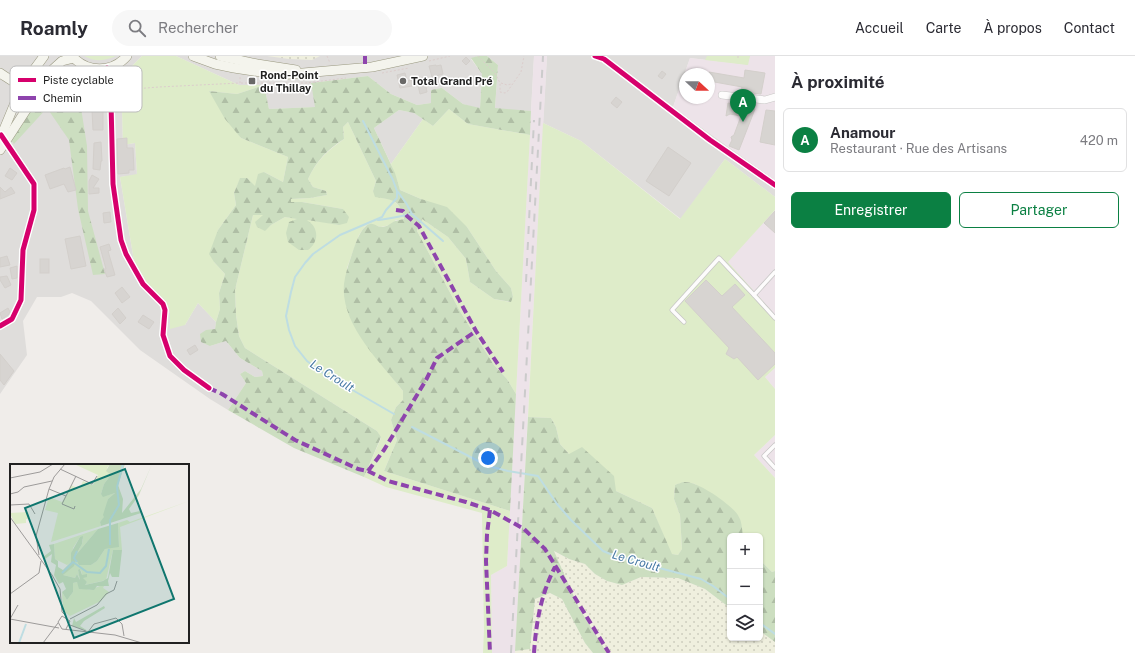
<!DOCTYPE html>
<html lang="fr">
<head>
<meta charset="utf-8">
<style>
  body { margin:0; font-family:"Public Sans",sans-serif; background:#f7f7f7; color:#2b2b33 }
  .controls { position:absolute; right:12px; bottom:12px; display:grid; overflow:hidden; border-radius:6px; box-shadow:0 1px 3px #0004 }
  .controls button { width:36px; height:36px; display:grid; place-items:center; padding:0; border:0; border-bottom:1px solid #e1e1e2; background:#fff; color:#2b2b33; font:20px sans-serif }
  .compass { position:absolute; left:679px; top:12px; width:36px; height:36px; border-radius:50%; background:#fff; box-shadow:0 1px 3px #0004; rotate:111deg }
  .you { position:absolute; left:488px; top:402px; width:14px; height:14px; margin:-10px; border:3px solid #fff; border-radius:50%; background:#1a73e8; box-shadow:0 0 0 6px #1a73e833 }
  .badge { display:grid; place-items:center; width:26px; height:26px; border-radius:50%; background:#0b8043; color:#fff; font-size:13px; font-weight:700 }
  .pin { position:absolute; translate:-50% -33px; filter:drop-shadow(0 1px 2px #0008) }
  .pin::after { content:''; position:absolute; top:21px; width:14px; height:12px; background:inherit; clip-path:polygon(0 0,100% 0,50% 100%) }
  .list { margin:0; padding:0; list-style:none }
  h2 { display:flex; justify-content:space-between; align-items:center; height:52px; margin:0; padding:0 16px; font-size:17px }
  h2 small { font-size:13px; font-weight:400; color:#7c7c81 }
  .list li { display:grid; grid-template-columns:26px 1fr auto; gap:12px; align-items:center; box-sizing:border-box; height:64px; margin:0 8px 8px; padding:0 8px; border:1px solid #e1e1e2; border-radius:6px }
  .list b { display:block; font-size:15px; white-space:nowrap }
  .list p { margin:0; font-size:13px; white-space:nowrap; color:#7c7c81 }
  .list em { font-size:13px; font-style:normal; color:#7c7c81 }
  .actions { display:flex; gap:8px; padding:12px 16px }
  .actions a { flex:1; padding:9px 0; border:1px solid #0b8043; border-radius:6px; text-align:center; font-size:14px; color:#0b8043 }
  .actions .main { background:#0b8043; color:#fff }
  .icon { flex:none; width:22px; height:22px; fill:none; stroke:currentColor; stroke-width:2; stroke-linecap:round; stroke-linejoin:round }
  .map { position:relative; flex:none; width:775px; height:597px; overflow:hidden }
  header { display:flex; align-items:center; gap:24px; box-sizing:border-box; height:56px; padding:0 20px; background:#fff; border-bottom:1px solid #e1e1e2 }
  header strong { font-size:19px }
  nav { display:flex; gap:22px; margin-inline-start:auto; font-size:14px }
  .search { width:280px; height:36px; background:#f7f7f7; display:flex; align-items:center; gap:10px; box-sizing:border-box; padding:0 14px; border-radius:22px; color:#7c7c81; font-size:15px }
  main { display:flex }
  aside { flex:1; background:#fff }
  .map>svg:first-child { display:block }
  .residential { fill:#dfdddb }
  .industrial { fill:#ede3e9; fill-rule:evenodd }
  .farmland { fill:url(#farmland-dots) }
  .grass { fill:#deecc9 }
  .forest { fill:url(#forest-firs) }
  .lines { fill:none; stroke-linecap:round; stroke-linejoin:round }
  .stream { stroke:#bedde2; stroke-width:2 }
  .building { fill:#d7d4d1; stroke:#d3cfcb }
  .lane-casing { stroke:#c8c7c6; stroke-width:5 }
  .street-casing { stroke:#c8c7c6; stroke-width:8 }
  .secondary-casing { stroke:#9a9981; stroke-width:10 }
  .path { stroke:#dccdcc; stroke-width:1; stroke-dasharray:2 2; stroke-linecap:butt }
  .lane { stroke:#fdfcfc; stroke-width:3.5 }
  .street { stroke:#fdfcfc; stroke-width:7 }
  .secondary { stroke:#f4f4ed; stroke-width:9 }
  .rail { stroke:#cbcbcb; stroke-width:2; stroke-dasharray:8 8; stroke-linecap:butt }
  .quiet { stroke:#8e44ad; stroke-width:4; stroke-dasharray:8 4; stroke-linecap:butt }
  .cycleway-casing { stroke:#fff; stroke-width:8 }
  .cycleway { stroke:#d6006c; stroke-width:5 }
  .poi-dot { fill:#696867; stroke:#fff; stroke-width:1.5 }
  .labels { text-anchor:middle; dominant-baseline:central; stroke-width:3; stroke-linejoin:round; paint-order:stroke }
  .poi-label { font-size:11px; font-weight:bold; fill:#212121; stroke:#fff; text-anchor:start }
  .water-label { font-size:12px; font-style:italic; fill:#4578a4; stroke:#fff }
  .inset-river { fill:none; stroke:#bedde2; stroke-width:2 }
  .inset-road { fill:none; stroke:#9d9b9a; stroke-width:1 }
  .view { fill:#0f766e; fill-opacity:0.15; stroke:#0f766e; stroke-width:2 }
  .inset-edge { fill:none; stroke:#212121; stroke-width:2 }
  .key { fill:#fff; stroke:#bcbcbc; stroke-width:1 }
  .key-label { font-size:11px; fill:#212121 }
</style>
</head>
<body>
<header>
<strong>Roamly</strong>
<div class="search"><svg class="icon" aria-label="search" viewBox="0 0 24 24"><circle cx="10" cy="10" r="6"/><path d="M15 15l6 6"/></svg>Rechercher</div>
<nav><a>Accueil</a><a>Carte</a><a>À propos</a><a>Contact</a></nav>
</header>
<main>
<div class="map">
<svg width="775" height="597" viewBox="0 0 775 597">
  <defs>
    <pattern id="farmland-dots" width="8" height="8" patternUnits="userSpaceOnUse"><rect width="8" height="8" fill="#efefde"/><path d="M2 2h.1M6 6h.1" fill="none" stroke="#cdcdbe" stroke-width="1.8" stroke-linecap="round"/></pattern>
    <pattern id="forest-firs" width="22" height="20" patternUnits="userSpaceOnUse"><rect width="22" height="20" fill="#ccdec0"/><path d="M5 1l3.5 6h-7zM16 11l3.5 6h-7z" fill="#afbea5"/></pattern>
  </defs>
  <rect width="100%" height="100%" fill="#f0edea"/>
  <g class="residential">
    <path d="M 0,0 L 142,0 L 121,21 L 123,89 L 135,87 L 137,119 L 120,121 L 135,211 L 170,257 L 185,269 L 198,247 L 216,266 L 215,273 L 210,290 L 226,285 L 240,302 L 262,315 L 263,320 L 255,321 L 245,315 L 240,318 L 246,327 L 228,354 L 210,343 L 140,294 L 91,245 L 72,237 L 61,241 L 37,241 L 23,265 L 27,299 L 0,338 Z"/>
    <path d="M 176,0 L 478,0 L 471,3 L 482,18 L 480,53 L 463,48 L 442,32 L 431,47 L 417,49 L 391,38 L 368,20 L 311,27 L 316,51 L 269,53 L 264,29 L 239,29 Z"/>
    <path d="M 487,0 L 534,0 L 531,55 L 495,53 L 498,9 Z"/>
    <path d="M 547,0 L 750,0 L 748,9 L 690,2 L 673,51 L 775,124 L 775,141 L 725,103 L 681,163 L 581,85 L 543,67 Z"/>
    <path d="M 399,54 L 414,57 L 423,63 L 391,108 L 374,72 Z"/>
  </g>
  <g class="industrial">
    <path d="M 534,0 L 547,0 L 515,597 L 492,597 L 491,519 L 507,510 Z"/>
    <path d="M 750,0 L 775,0 L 775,124 L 673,51 L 690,2 L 747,9 ZM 685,18 L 709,18 L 709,42 L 685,42 Z"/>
    <path d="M 775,154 L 775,259 L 727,206 Z"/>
    <path d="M 775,312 L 775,333 L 765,321 Z"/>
    <path d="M 775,379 L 775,422 L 754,399 Z"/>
  </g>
  <g class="farmland">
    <path d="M 267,0 L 320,0 L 312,4 L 289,3 Z"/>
    <path d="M 553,495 L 569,503 L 585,508 L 595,518 L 607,525 L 622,529 L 641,521 L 678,522 L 705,533 L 730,552 L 730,582 L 760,582 L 760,575 L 775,586 L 775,597 L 607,597 L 579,552 Z"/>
    <path d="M 550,537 L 562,543 L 585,587 L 593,597 L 515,597 L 515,595 L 530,593 L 535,543 Z"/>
  </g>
  <g class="grass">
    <path d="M 84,0 L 116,0 C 105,5 95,6 84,0 Z"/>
    <path d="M 142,0 L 176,0 L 239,29 L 264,29 L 237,38 L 209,35 L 241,82 L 288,101 L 283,126 L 264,116 L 255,131 L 247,122 L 240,123 L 234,137 L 236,149 L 218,174 L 214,206 L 225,218 L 219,237 L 220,253 L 216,266 L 198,247 L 185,269 L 170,273 L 170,257 L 135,211 L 120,121 L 137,118 L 135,87 L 123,89 L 121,21 Z"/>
    <path d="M 707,0 L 750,0 L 748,9 L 705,4 Z"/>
    <path d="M 449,53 L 468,68 L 530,79 L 516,338 L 507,323 L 494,309 L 461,257 L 417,175 L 422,163 L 448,181 L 466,203 L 470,226 L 494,243 L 510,246 L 513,241 L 511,232 L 496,215 L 467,171 L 421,143 L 400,134 L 391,108 L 423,63 L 433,70 Z"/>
    <path d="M 348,66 L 376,125 L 373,135 L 382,142 L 391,143 L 401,151 L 404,164 L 396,164 L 390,169 L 381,171 L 371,168 L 365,170 L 359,179 L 347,212 L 370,294 L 403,335 L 403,344 L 396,351 L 391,364 L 397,384 L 384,415 L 510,455 L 507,510 L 491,519 L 492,597 L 483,597 L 484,574 L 482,457 L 386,431 L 364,421 L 381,382 L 377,375 L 245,292 L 239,280 L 236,259 L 235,234 L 253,159 L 263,159 L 265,174 L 271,169 L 285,161 L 324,166 L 339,169 L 343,153 L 302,146 L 291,147 L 291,143 L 310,142 L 327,139 L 326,135 L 313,131 L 308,123 C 317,104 327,95 344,83 L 343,71 Z"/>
    <path d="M 543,67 L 581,85 L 680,163 L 725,103 L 775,141 L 775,154 L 728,206 L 775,259 L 775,312 L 765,321 L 775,333 L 775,379 L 754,399 L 775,422 L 775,515 L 772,516 L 760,504 L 760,480 L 743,480 L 739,461 L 695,428 L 685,426 L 675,429 L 674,443 L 680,459 L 682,493 L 678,499 L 671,498 L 652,452 L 616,435 L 569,398 L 560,388 L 556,371 L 551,362 L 528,361 Z"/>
  </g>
  <g class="forest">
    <path d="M 478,0 L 487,0 L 498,9 L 495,52 L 531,55 L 530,79 L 468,68 L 449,53 L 433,70 L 414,57 L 399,54 L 374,72 L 395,117 L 400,134 L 421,143 L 447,151 L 467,171 L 496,215 L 511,232 L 513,241 L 511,246 L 494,243 L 470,226 L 466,203 L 448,181 L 422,163 L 417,175 L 461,257 L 494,309 L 507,323 L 516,338 L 510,455 L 384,415 L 397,384 L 391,364 L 396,351 L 403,344 L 403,335 C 380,306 340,268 344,228 C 345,219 348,210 351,201 C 354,193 360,170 370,168 C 374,167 377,171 382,171 C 387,171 391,167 395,165 C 398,164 401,164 404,163 C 400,144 394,144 375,141 L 373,135 L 376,125 L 348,66 L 343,71 L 344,83 C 327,94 317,104 308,123 L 313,131 L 326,135 L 327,139 L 310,142 L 291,143 L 291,146 L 302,146 L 343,153 L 349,161 L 347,167 L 339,169 L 307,164 C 309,166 313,168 314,171 C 319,180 315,189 308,194 L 299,194 L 288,186 L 286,177 L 289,166 L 297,163 L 285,161 L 271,169 L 265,175 L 257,171 L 255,166 L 263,159 L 253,159 L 235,234 L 236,259 L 239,280 L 245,292 L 377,375 L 381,381 L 364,421 L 294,392 L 228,354 L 246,327 L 240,318 L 245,315 L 255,321 L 263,320 L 262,315 L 240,302 L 226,285 L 210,290 L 201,286 L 200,278 L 206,274 L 215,273 L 216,266 L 220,253 L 219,237 L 225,218 L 214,206 L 209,198 L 218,174 L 236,149 L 234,137 L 240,122 L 247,122 L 255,130 L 258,118 L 264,116 L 283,126 L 288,101 L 241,82 L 225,63 L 209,35 L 237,38 L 264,29 L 269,53 L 315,51 L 311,27 L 368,20 L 391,38 L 417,49 L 431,47 L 431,34 L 442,32 L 463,48 L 480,52 L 482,18 L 471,2 Z"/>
    <path d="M 62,10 L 88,14 L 101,35 L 79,39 L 87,90 L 88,155 L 105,218 L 93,219 L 78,153 L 69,84 L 47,52 L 14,88 L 10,83 L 45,33 Z"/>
    <path d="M 528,361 L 551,362 L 556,371 L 560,388 L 569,398 L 582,391 L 614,420 L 616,435 L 652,452 L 672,498 L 678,499 L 682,493 L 680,459 L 674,443 L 675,429 C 678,428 682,426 684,426 C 697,424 734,450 739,461 C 742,466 742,474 743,480 L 730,480 L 730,552 L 705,533 L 678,522 L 641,521 L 622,529 L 607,525 L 595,518 L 585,508 L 569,503 L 554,495 L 579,552 L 607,597 L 593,597 L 585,587 L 562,543 L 550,537 L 535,543 L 530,593 L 515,595 Z"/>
    <path d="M 760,504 L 772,516 L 775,515 L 775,586 L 760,575 Z"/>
  </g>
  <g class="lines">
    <g class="stream">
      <path d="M 363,65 L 393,124 L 397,135 L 397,142 L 386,154 L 382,161 L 340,179 L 313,198 L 305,207 L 295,221 L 291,236 L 286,260 L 289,274 L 295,290 L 307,305 L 323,317 L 394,358"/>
      <path d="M 398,136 L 406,147 L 412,158"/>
      <path d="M 379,163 L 378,164 C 390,163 400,160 412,158 L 443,185"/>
      <path d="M 412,371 L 488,410 L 508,415 L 538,420 L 557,448 L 571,464 L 603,495 L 618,501 L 631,503 L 648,509 L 701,523 L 713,530 L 730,543"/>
      <path d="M 760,567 L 775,578"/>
    </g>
  </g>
  <g class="building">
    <path d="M 466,1 L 470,5 L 466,9 L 462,5 Z"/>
    <path d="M 436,9 L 436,10 L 441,9 L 443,18 L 432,21 L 429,10 Z"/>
    <path d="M 745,14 L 765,17 L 761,38 L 741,36 L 742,31 L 709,25 L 709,16 L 744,22 Z"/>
    <path d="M 662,15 L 666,18 L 662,23 L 658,20 Z"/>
    <path d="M 405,17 L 407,25 L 424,21 L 427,36 L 420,38 L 418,29 L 400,32 L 397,19 Z"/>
    <path d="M 616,41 L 622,46 L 617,52 L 611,47 Z"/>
    <path d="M 728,47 L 747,50 L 755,53 L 739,94 L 729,90 L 732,84 L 731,81 L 734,79 L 741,60 L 730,58 L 726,60 Z"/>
    <path d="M 92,54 L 103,54 L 103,74 L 93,74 Z"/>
    <path d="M 766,54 L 775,55 L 775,89 L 760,86 Z"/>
    <path d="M 127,82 L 127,92 L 133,92 L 134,114 L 129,114 L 129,117 L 118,118 L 117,83 Z"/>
    <path d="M 101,86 L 102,105 L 101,105 L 100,114 L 93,113 L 94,87 Z"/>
    <path d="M 668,91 L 691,107 L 669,140 L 646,125 Z"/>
    <path d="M 70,111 L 76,134 L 68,136 L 64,128 L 50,133 L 45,119 L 64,112 L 65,113 Z"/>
    <path d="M 10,112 L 17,117 L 12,124 L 5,120 Z"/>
    <path d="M 92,119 L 99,123 L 93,132 L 99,132 L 99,137 L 89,138 L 89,125 Z"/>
    <path d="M 0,131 L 5,136 L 11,131 L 15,137 L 0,143 Z"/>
    <path d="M 775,155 L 775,177 L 764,167 Z"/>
    <path d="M 110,156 L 111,166 L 104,167 L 103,157 Z"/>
    <path d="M 80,180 L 86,210 L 71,213 L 65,183 Z"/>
    <path d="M 109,188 L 111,194 L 108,195 L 115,219 L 107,221 L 104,213 L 106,213 L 100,191 Z"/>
    <path d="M 7,200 L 10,209 L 0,211 L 0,202 Z"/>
    <rect x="40" y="203" width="9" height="14"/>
    <path d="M 17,210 L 17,222 L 12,223 L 10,212 Z"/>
    <path d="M 7,220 L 11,229 L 5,232 L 0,224 L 0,221 Z"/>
    <path d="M 706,224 L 722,240 L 735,228 L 745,239 L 732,251 L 775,297 L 775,308 L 758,324 L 737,301 L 734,303 L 726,298 L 729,292 L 685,245 Z"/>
    <path d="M 122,231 L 130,241 L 122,247 L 115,237 Z"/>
    <path d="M 8,252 L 10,256 L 8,259 L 2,263 L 0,257 Z"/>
    <path d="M 118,252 L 126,262 L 120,268 L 112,258 Z"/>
    <path d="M 143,259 L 154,266 L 149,273 L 138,266 Z"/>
    <path d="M 195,289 L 198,294 L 190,299 L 187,294 Z"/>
    <path d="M 0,298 L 14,315 L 4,329 L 0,324 Z"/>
  </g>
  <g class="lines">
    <defs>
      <g id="lane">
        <path d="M 775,216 L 754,239 L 775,262"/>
        <path d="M 684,266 L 672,254 L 719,202 L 754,239"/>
        <path d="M 775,389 L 764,400 L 775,412"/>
      </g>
      <g id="street">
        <path d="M 595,0 L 604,3 L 710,84 L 775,129"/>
        <path d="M 107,12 L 114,41 L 111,47 L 113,128 L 121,184 L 126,198 L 143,228 L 163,248 L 165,254 L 163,279 L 170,300 L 184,314 L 209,332"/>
        <path d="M 722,39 L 765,44 L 775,41"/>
        <path d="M 0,270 L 12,263 L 21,244 L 23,194 L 34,154 L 34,128 L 3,82"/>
      </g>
      <g id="secondary">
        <path d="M 72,0 C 87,17 112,17 127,0"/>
        <path d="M 193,0 L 215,8 L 234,12 L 280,19 L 372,11 L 423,0"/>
        <path d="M 220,0 L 257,8 L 296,14"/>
        <path d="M 0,17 C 14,26 26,37 42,27"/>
        <path d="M 0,83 L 22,30 L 44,0"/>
        <path d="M 0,94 L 52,14 L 62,5 L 74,2"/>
      </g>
    </defs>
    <use href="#lane" class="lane-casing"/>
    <use href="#street" class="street-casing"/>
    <use href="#secondary" class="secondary-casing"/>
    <g class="path">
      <path d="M 327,0 L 330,7"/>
      <path d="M 478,0 L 495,17 L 500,27 L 500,36 L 505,37 L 507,36 L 521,16 L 524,0"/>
      <path d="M 738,2 L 738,0"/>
      <path d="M 429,5 L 450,0"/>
      <path d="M 382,17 L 409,12"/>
      <path d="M 56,23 L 64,26 L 102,23"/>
      <path d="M 241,27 L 278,27"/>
      <path d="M 285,27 L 306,27 L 346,22"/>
      <path d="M 501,27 L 507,29 L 511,28"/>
      <path d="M 120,34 L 159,31 L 240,27 L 240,21"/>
    </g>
    <use href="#lane" class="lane"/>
    <use href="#street" class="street"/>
    <use href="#secondary" class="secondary"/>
    <g class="rail">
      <path d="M 526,226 L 534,64"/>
      <path d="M 511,597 L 543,0"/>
    </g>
    <g class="quiet">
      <path d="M 365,0 L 365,8"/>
      <path d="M 396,154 L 403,155 L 407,160 L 419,170 L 476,275 L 503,316"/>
      <path d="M 209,332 L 222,338 L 295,384 L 358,413 L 368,415 L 388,425 L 466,446 L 490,454 L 524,473 L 545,493 L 609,597"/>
      <path d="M 368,415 L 384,394 L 426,324 L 437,302 L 476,275"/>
      <path d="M 490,454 L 487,478 L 486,505 L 490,597"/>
      <path d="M 534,597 C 536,567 541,538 555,511"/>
    </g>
    <defs>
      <g id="cycleway">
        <path d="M 595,0 L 604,3 L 710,84 L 775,129"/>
        <path d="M 107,12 L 114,41 L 111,47 L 113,128 L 121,184 L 126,198 L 143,228 L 163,248 L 165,254 L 163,279 L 170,300 L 184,314 L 209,332"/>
        <path d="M 0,270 L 12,263 L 21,244 L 23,194 L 34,154 L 34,128 L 1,79"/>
      </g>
    </defs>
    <use href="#cycleway" class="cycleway-casing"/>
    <use href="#cycleway" class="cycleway"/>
  </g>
  <g class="poi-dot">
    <rect x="248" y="21" width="8" height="8" rx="2"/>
    <circle cx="403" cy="25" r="4"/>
  </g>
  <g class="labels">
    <g class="poi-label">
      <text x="260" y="19">Rond-Point<tspan x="260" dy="13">du Thillay</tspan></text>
      <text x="411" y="25">Total Grand Pré</text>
    </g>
    <g class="water-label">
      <text transform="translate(332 320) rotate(32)">Le Croult</text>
      <text transform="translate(636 505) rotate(16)">Le Croult</text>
    </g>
  </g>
  <g transform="translate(10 408)">
    <rect width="179" height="179" fill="#f0edea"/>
    <path d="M 64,0 L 100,0 L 97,4 L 101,11 L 94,20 L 91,30 L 95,32 L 105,29 L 98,35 L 95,53 L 90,58 L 91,62 L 41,78 L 48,49 L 35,46 L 39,33 L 52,38 L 61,21 L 69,25 L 73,17 L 83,21 L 88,11 ZM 179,37 L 110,63 L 112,86 L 103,86 L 96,116 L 75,121 L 77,118 L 73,116 L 71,106 L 68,106 L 70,115 L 67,110 L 65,114 L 53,111 L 66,95 L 69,101 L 81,101 L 87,97 L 95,85 L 109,82 L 108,59 L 117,56 L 120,58 ZM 18,48 L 20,55 L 16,55 L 16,59 L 5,60 L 0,49 ZM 88,65 L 65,92 L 72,80 L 73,75 L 70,73 L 63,84 L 61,98 L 57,101 L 45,95 L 44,80 ZM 67,118 L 70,123 L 80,126 L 95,120 L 93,124 L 99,128 L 91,137 L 60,152 L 53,147 L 52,128 L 57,136 L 63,128 L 63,119 Z" fill="#deecc9"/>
    <path d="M 100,0 L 115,0 L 108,21 L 113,35 L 112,49 L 131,25 L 142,0 L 129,31 L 119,45 L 121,49 L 130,47 L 131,49 L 91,62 L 90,58 L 94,53 L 93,51 L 98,35 L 105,29 L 93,33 L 91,30 L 94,20 L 101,11 L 96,7 ZM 108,59 L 109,83 L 95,85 L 87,97 L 81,101 L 69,101 L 66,96 L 64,102 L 53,111 L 65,114 L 67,110 L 70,116 L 68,106 L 70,105 L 72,111 L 77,110 L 77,113 L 73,114 L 77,118 L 75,121 L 93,117 L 98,114 L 103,86 L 112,86 L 109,113 L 102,113 L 100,109 L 98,117 L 99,122 L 87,122 L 84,126 L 69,125 L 67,118 L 63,119 L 63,128 L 57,136 L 52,128 L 56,125 L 53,118 L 49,120 L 44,111 L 46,101 L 41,98 L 42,90 L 35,95 L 33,93 L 41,87 L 39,81 L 44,80 L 45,95 L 48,97 L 48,103 L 53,106 L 61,98 L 61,89 L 70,73 L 73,72 L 72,80 L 65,92 L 88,65 ZM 94,142 L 95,144 L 74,157 L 70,162 L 78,167 L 62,162 L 64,154 L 66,158 Z" fill="#ccdec0"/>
    <path class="inset-river" d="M 100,81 L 100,56 L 109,41 L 107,23 L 113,0M 67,87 L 64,94 L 67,98M 52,109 L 63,98 L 77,108 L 90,109 L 96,102 L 99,85M 9,179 L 16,160"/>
    <path class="inset-road" d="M 50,5 L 82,20 L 87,12M 0,14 L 30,8 L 43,0M 39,25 L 56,32 L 66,12M 0,30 L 8,28 L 14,23 L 42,17M 56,32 L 52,40 L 64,45 L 65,42M 0,41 L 19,40 L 25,50M 0,53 L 42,111 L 50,125 L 52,148 L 56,152M 29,91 L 26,72 L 39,25 L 44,13 L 55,0M 0,130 L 29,109 L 31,97M 0,155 L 49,164M 0,155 L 8,141M 60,155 L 87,141 L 96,130 L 104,126 L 107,117M 60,161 L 76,167M 56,165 L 60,157 L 52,152 L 48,158 L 52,165 L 105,171 L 132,179M 78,168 L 84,160 L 106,154 L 112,160 L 114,172M 33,179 L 48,159"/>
    <path class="view" d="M 115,5 L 164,135 L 64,174 L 15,44 Z"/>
    <rect width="179" height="179" class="inset-edge"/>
  </g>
  <rect x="10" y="10" width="132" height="46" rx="6" class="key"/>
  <rect x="18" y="22" width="18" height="4" fill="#d6006c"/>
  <rect x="18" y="40" width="18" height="4" fill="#8e44ad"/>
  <g class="key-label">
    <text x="43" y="28">Piste cyclable</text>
    <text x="43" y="46">Chemin</text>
  </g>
</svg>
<div class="controls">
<button>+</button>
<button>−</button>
<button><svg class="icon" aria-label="layers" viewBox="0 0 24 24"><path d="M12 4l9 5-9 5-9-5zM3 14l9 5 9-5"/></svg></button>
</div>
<svg class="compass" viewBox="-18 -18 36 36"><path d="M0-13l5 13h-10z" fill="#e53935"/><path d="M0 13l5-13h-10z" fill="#7c7c81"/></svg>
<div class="you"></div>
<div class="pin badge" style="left:743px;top:66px">A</div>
</div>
<aside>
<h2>À proximité<small></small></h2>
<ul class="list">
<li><span class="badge">A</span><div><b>Anamour</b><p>Restaurant · Rue des Artisans</p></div><em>420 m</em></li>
</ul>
<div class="actions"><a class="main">Enregistrer</a><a>Partager</a></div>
</aside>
</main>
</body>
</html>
